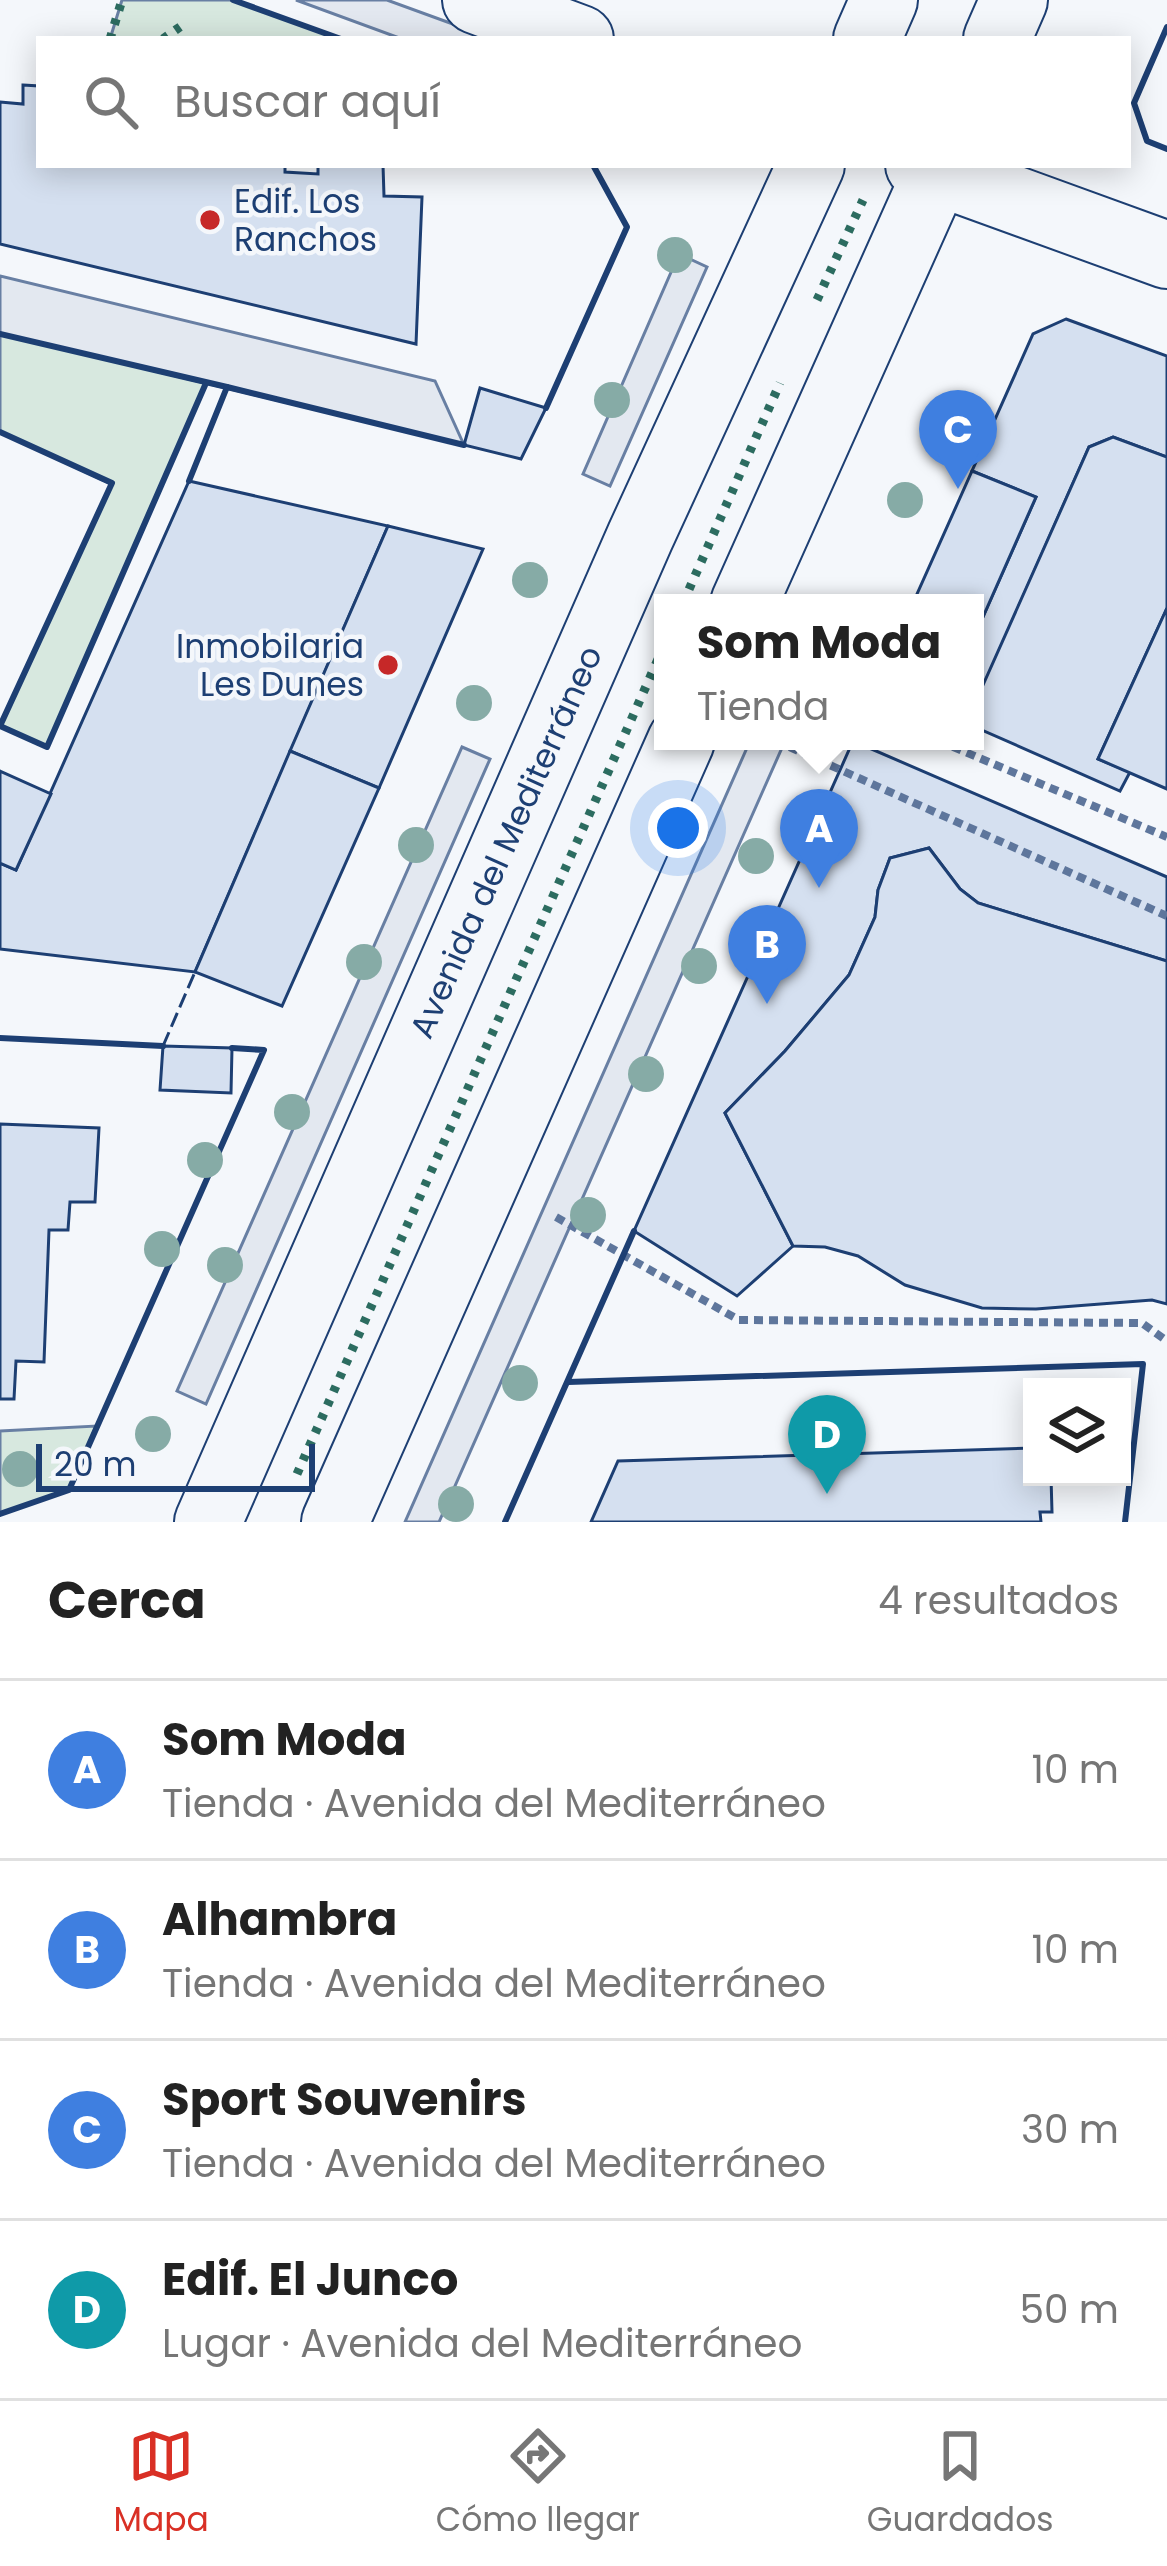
<!DOCTYPE html>
<html lang="es">
<head>
<meta charset="utf-8">
<style>
  body { margin:0; font-family:Poppins,sans-serif; background:#f2f2f2; color:#222 }
  .controls { position:absolute; right:36px; bottom:36px; display:grid; overflow:hidden; border-radius:0px; box-shadow:0 6px 30px #0003 }
  .controls button { width:108px; height:108px; display:grid; place-items:center; padding:0; border:0; border-bottom:3px solid #e0e0e0; background:#fff; color:#222; font:60px sans-serif }
  .scale { position:absolute; left:36px; bottom:30px; width:279px; box-sizing:border-box; padding-left:12px; border:6px solid #1d3f73; border-top:0; font-size:33px; line-height:42px; white-space:nowrap; color:#1d3f73; -webkit-text-stroke:9px #f4f7fb; paint-order:stroke }
  .you { position:absolute; left:678px; top:828px; width:42px; height:42px; margin:-30px; border:9px solid #fff; border-radius:50%; background:#1a73e8; box-shadow:0 0 0 18px #1a73e833 }
  .badge { display:grid; place-items:center; width:78px; height:78px; border-radius:50%; background:#d93025; color:#fff; font-size:39px; font-weight:700 }
  .pin { position:absolute; translate:-50% -99px; filter:drop-shadow(0 3px 6px #0008) }
  .pin::after { content:''; position:absolute; top:63px; width:42px; height:36px; background:inherit; clip-path:polygon(0 0,100% 0,50% 100%) }
  .popup { position:absolute; left:654px; top:594px; width:330px; height:156px; box-sizing:border-box; display:grid; place-content:center; border-radius:0px; background:#fff; filter:drop-shadow(0 3px 9px #0005); font-size:39px; white-space:nowrap; color:#767676 }
  .popup b { font-size:45px; color:#222 }
  .popup::after { content:''; position:absolute; left:50%; top:100%; margin-left:-24px; border:24px solid transparent; border-top-color:#fff }
  .list { margin:0; padding:0; list-style:none }
  h2 { display:flex; justify-content:space-between; align-items:center; height:156px; margin:0; padding:0 48px; font-size:51px }
  h2 small { font-size:39px; font-weight:400; color:#767676 }
  .list li { display:grid; grid-template-columns:78px 1fr auto; gap:36px; align-items:center; box-sizing:border-box; height:180px; padding:0 48px; border-top:3px solid #e0e0e0 }
  .list b { display:block; font-size:45px; white-space:nowrap }
  .list p { margin:0; font-size:39px; white-space:nowrap; color:#767676 }
  .list em { font-size:39px; font-style:normal; color:#767676 }
  .icon { flex:none; width:66px; height:66px; fill:none; stroke:currentColor; stroke-width:2; stroke-linecap:round; stroke-linejoin:round }
  .map { position:relative; flex:none; width:1167px; height:1522px; overflow:hidden }
  .search { position:absolute; background:#fff; box-shadow:0 6px 30px #0003; left:36px; right:36px; top:36px; height:132px; display:flex; align-items:center; gap:30px; box-sizing:border-box; padding:0 42px; border-radius:0px; color:#767676; font-size:45px }
  .sheet { height:876px; background:#fff }
  nav { display:flex; justify-content:space-around; align-items:center; box-sizing:border-box; height:168px; border-top:3px solid #e0e0e0; background:#fff; font-size:33px; color:#767676 }
  nav a { display:grid; justify-items:center; gap:6px }
  nav .on { color:#d93025 }
  .map>svg:first-child { display:block }
  .green { fill:#d7e8df; stroke:#687fa3; stroke-width:3 }
  .parking { fill:#e3e8f0; stroke:#687fa3; stroke-width:3 }
  .building { fill:#d5e0f0; stroke:#1d3f73; stroke-width:3 }
  .lines { fill:none; stroke-linecap:round; stroke-linejoin:round }
  .minor-casing { stroke:#1d3f73; stroke-width:70 }
  .path { stroke:#5e769c; stroke-width:8; stroke-dasharray:9 6; stroke-linecap:butt }
  .minor { stroke:#f4f7fb; stroke-width:66 }
  .hedge { stroke:#2c6c60; stroke-width:9; stroke-dasharray:6 9; stroke-linecap:butt }
  .fence { stroke:#1d3f73; stroke-width:3; stroke-dasharray:15 6; stroke-linecap:butt }
  .wall { stroke:#1d3f73; stroke-width:6 }
  .tree { fill:#86aba6 }
  .poi-dot { fill:#c62828; stroke:#f4f7fb; stroke-width:4.5 }
  .labels { text-anchor:middle; dominant-baseline:central; stroke-width:9; stroke-linejoin:round; paint-order:stroke }
  .poi-label { font-size:33px; fill:#1d3f73; stroke:#f4f7fb; text-anchor:start }
  .street-label { font-size:33px; fill:#1d3f73; stroke:#f4f7fb }
</style>
</head>
<body>
<div class="map">
<svg width="1167" height="1522" viewBox="0 0 1167 1522">
  <rect width="100%" height="100%" fill="#f4f7fb"/>
  <g class="green">
    <path d="M 122,0 L 233,0 L 341,39 L 110,39 Z"/>
    <path d="M 0,334 L 206,383 L 47,747 L 0,726 L 111,484 L 0,432 Z"/>
    <path d="M 96,1426 L 69,1490 L 0,1514 L 0,1431 Z"/>
  </g>
  <g class="parking">
    <path d="M 296,0 L 387,0 L 494,39 L 402,39 Z"/>
    <path d="M 679,254 L 707,267 L 610,486 L 583,474 Z"/>
    <path d="M 0,276 L 435,381 L 464,445 L 0,334 Z"/>
    <path d="M 750,741 L 785,741 L 439,1522 L 405,1522 Z"/>
    <path d="M 462,747 L 490,759 L 206,1404 L 177,1391 Z"/>
  </g>
  <g class="building">
    <path d="M 23,85 L 39,86 L 39,165 L 285,165 L 285,172 L 318,174 L 318,165 L 383,165 L 384,196 L 422,197 L 416,344 L 0,244 L 0,102 L 23,104 Z"/>
    <path d="M 1066,319 L 1167,356 L 1167,457 L 1113,437 L 1089,447 L 976,703 L 975,635 L 1036,497 L 972,471 L 1033,334 Z"/>
    <path d="M 480,388 L 546,408 L 521,459 L 464,445 Z"/>
    <path d="M 1113,437 L 1167,457 L 1167,608 L 1098,759 L 1130,772 L 1120,791 L 975,727 L 975,703 L 1089,447 Z"/>
    <path d="M 972,471 L 1036,497 L 975,635 L 975,603 L 913,603 Z"/>
    <path d="M 189,481 L 388,526 L 195,972 L 0,949 L 0,863 L 16,870 Z"/>
    <path d="M 388,526 L 483,549 L 379,788 L 290,751 Z"/>
    <path d="M 1167,608 L 1167,789 L 1098,759 Z"/>
    <path d="M 853,741 L 1167,877 L 1167,961 L 978,903 L 960,889 L 929,848 L 890,858 L 878,890 L 875,917 L 849,975 L 785,1051 L 725,1113 L 793,1246 L 737,1296 L 634,1231 Z"/>
    <path d="M 290,751 L 379,788 L 282,1006 L 195,972 Z"/>
    <path d="M 0,771 L 51,794 L 16,870 L 0,863 Z"/>
    <path d="M 929,848 L 960,889 L 978,903 L 1167,961 L 1167,1304 L 1152,1300 L 1036,1309 L 982,1308 L 905,1285 L 858,1256 L 825,1247 L 793,1246 L 725,1113 L 785,1051 L 849,975 L 875,917 L 878,890 L 890,858 Z"/>
    <path d="M 163,1046 L 232,1048 L 231,1093 L 160,1090 Z"/>
    <path d="M 0,1124 L 99,1128 L 95,1202 L 70,1202 L 68,1230 L 49,1230 L 44,1362 L 16,1361 L 14,1399 L 0,1399 Z"/>
    <path d="M 1032,1448 L 1032,1477 L 1051,1477 L 1052,1512 L 1040,1512 L 1041,1522 L 591,1522 L 618,1461 Z"/>
  </g>
  <g class="lines">
    <defs>
      <g id="minor">
        <path d="M 476,0 L 580,39"/>
        <path d="M 867,39 L 884,0"/>
        <path d="M 997,39 L 1014,0"/>
        <path d="M 919,165 L 1167,255"/>
        <path d="M 744,603 L 940,165"/>
        <path d="M 208,1522 L 640,537 L 811,165"/>
        <path d="M 335,1522 L 681,741"/>
      </g>
    </defs>
    <use href="#minor" class="minor-casing"/>
    <g class="path">
      <path d="M 776,741 L 1167,916"/>
      <path d="M 939,741 L 1167,837"/>
      <path d="M 556,1217 L 739,1320 L 1142,1323 L 1167,1341"/>
    </g>
    <use href="#minor" class="minor"/>
    <g class="hedge">
      <path d="M 110,39 L 122,0"/>
      <path d="M 163,39 L 184,24"/>
      <path d="M 817,300 L 863,200"/>
      <path d="M 683,603 L 780,383"/>
      <path d="M 297,1474 L 663,648"/>
    </g>
    <path class="fence" d="M 163,1046 L 195,972"/>
    <g class="wall">
      <path d="M 233,0 L 341,39"/>
      <path d="M 1167,27 L 1134,103 L 1147,141 L 1167,149"/>
      <path d="M 0,334 L 227,387"/>
      <path d="M 546,408 L 627,227 L 593,165"/>
      <path d="M 0,432 L 112,483 L 0,726 L 47,747 L 206,383"/>
      <path d="M 189,481 L 227,387 L 464,445"/>
      <path d="M 0,1038 L 163,1046"/>
      <path d="M 568,1382 L 1143,1364 L 1125,1522"/>
      <path d="M 0,1514 L 69,1490 L 264,1050 L 232,1048"/>
      <path d="M 505,1522 L 634,1231"/>
    </g>
  </g>
  <g class="tree">
    <circle cx="675" cy="255" r="18"/>
    <circle cx="612" cy="400" r="18"/>
    <circle cx="905" cy="500" r="18"/>
    <circle cx="530" cy="580" r="18"/>
    <circle cx="474" cy="703" r="18"/>
    <circle cx="416" cy="845" r="18"/>
    <circle cx="756" cy="856" r="18"/>
    <circle cx="364" cy="962" r="18"/>
    <circle cx="699" cy="966" r="18"/>
    <circle cx="646" cy="1074" r="18"/>
    <circle cx="292" cy="1112" r="18"/>
    <circle cx="205" cy="1160" r="18"/>
    <circle cx="588" cy="1215" r="18"/>
    <circle cx="162" cy="1249" r="18"/>
    <circle cx="225" cy="1265" r="18"/>
    <circle cx="520" cy="1383" r="18"/>
    <circle cx="153" cy="1434" r="18"/>
    <circle cx="20" cy="1469" r="18"/>
    <circle cx="456" cy="1504" r="18"/>
  </g>
  <g class="poi-dot">
    <circle cx="210" cy="220" r="12"/>
    <circle cx="388" cy="665" r="12"/>
  </g>
  <g class="labels">
    <g class="poi-label">
      <text x="234" y="201">Edif. Los<tspan x="234" dy="38">Ranchos</tspan></text>
      <text x="364" y="646" text-anchor="end">Inmobilaria<tspan x="364" dy="38">Les Dunes</tspan></text>
    </g>
    <g class="street-label">
      <text transform="translate(506 842) rotate(-66)">Avenida del Mediterráneo</text>
    </g>
  </g>
</svg>
<div class="controls">
<button><svg class="icon" aria-label="layers" viewBox="0 0 24 24"><path d="M12 4l9 5-9 5-9-5zM3 14l9 5 9-5"/></svg></button>
</div>
<div class="scale">20 m</div>
<div class="you"></div>
<div class="pin badge" style="left:819px;top:888px;background:#3f7fe0">A</div>
<div class="popup"><b>Som Moda</b>Tienda</div>
<div class="pin badge" style="left:767px;top:1004px;background:#3f7fe0">B</div>
<div class="pin badge" style="left:958px;top:489px;background:#3f7fe0">C</div>
<div class="pin badge" style="left:827px;top:1494px;background:#0f9aa8">D</div>
<div class="search"><svg class="icon" aria-label="search" viewBox="0 0 24 24"><circle cx="10" cy="10" r="6"/><path d="M15 15l6 6"/></svg>Buscar aquí</div>
</div>
<section class="sheet">
<h2>Cerca<small>4 resultados</small></h2>
<ul class="list">
<li><span class="badge" style="background:#3f7fe0">A</span><div><b>Som Moda</b><p>Tienda · Avenida del Mediterráneo</p></div><em>10 m</em></li>
<li><span class="badge" style="background:#3f7fe0">B</span><div><b>Alhambra</b><p>Tienda · Avenida del Mediterráneo</p></div><em>10 m</em></li>
<li><span class="badge" style="background:#3f7fe0">C</span><div><b>Sport Souvenirs</b><p>Tienda · Avenida del Mediterráneo</p></div><em>30 m</em></li>
<li><span class="badge" style="background:#0f9aa8">D</span><div><b>Edif. El Junco</b><p>Lugar · Avenida del Mediterráneo</p></div><em>50 m</em></li>
</ul>
</section>
<nav>
<a class="on"><svg class="icon" aria-label="map" viewBox="0 0 24 24"><path d="M3 6l6-2 6 2 6-2v14l-6 2-6-2-6 2zM9 4v14M15 6v14"/></svg>Mapa</a>
<a><svg class="icon" aria-label="directions" viewBox="0 0 24 24"><path d="M12 3l9 9-9 9-9-9zM9 14v-3h6M13 9l2 2-2 2"/></svg>Cómo llegar</a>
<a><svg class="icon" aria-label="saved" viewBox="0 0 24 24"><path d="M7 4h10v16l-5-4-5 4z"/></svg>Guardados</a>
</nav>
</body>
</html>
